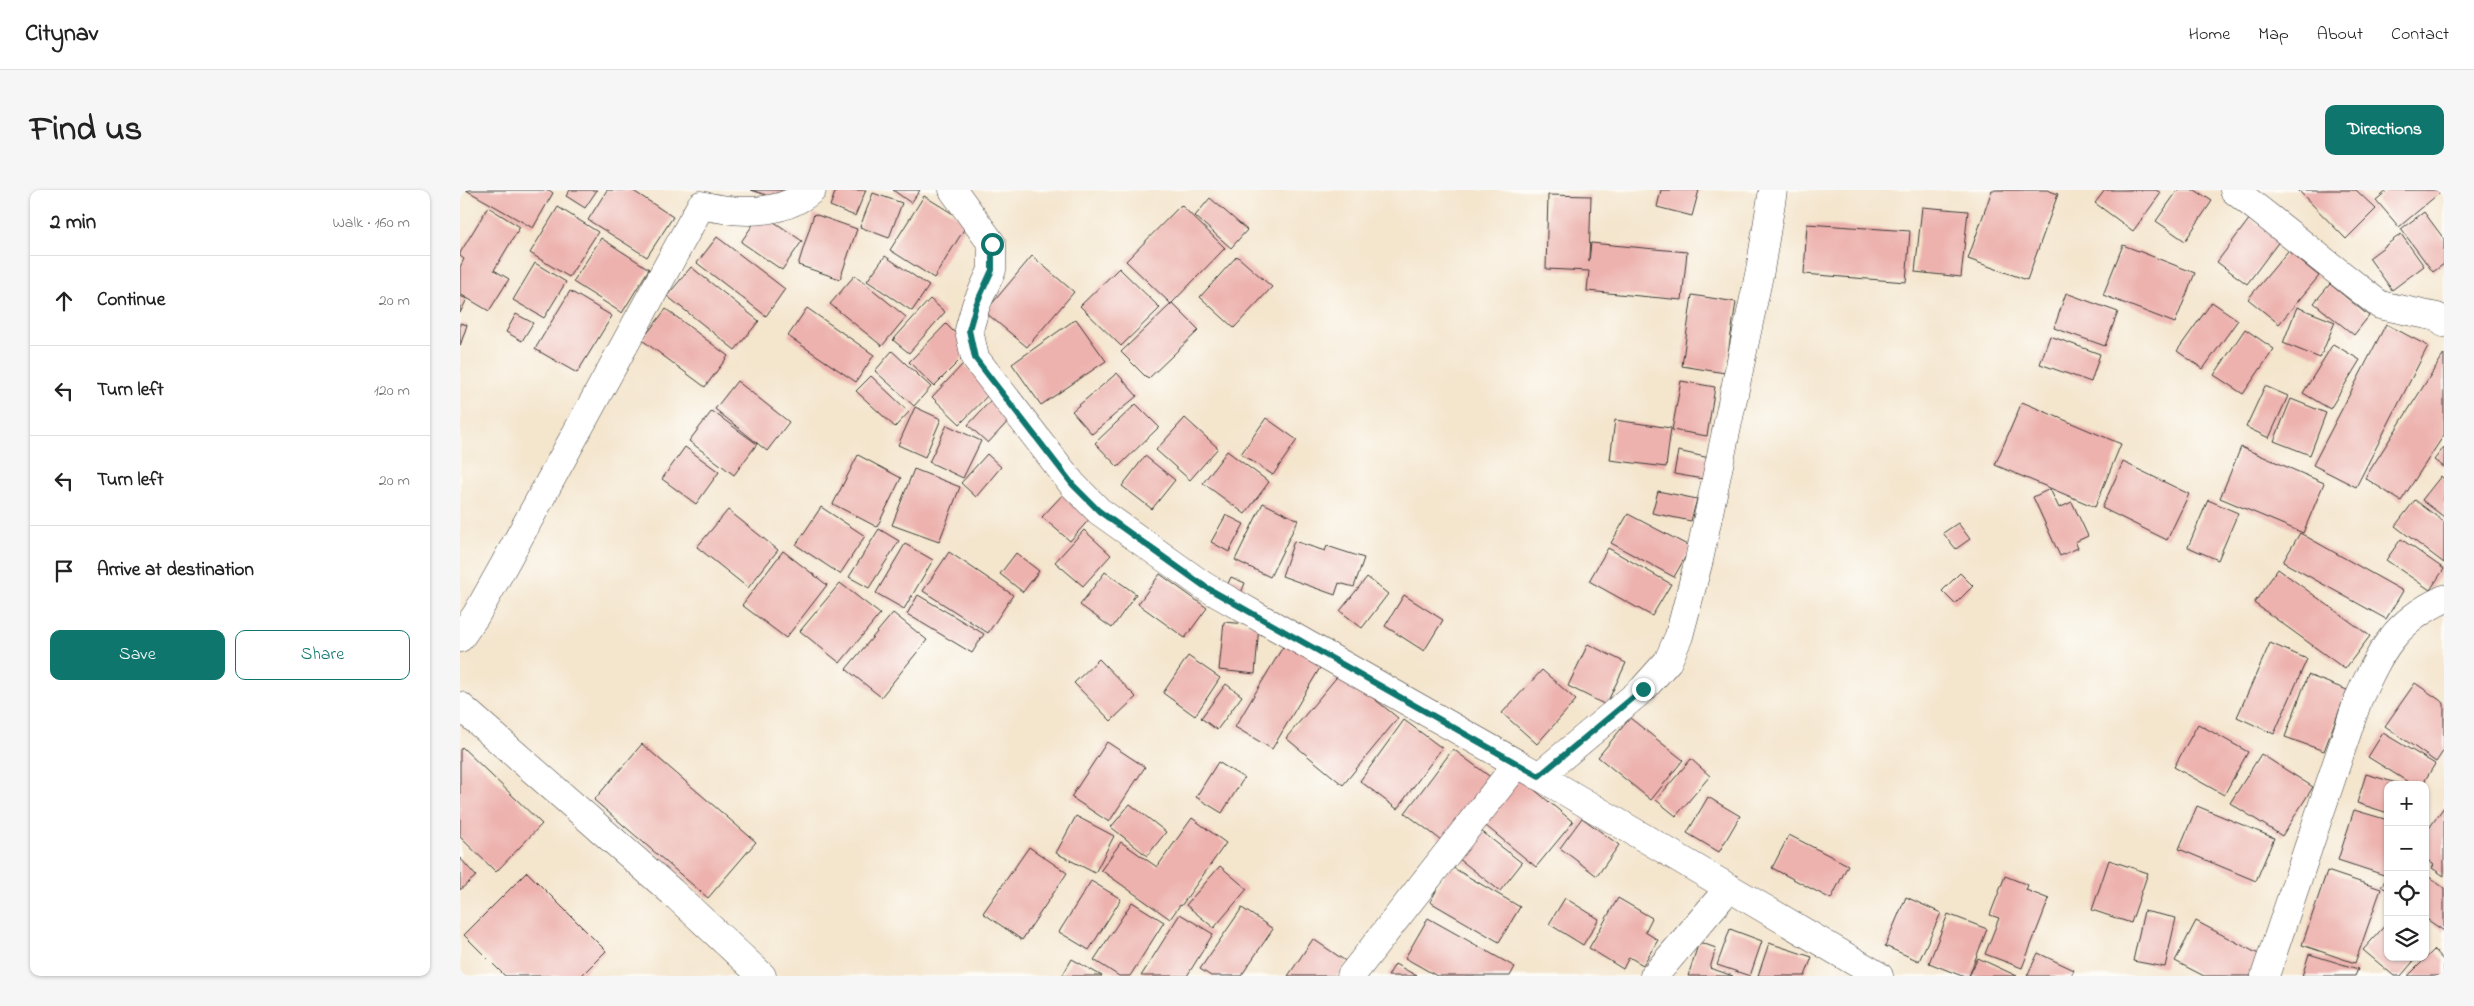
<!DOCTYPE html>
<html lang="en">
<head>
<meta charset="utf-8">
<style>
  body { margin:0; font-family:"Indie Flower",sans-serif; background:#f6f6f6; color:#222 }
  .controls { position:absolute; right:15px; bottom:15px; display:grid; overflow:hidden; border-radius:10px; box-shadow:0 1px 4px #0004 }
  .controls button { width:45px; height:45px; display:grid; place-items:center; padding:0; border:0; border-bottom:1px solid #e0e0e0; background:#fff; color:#222; font:25px sans-serif }
  .stop { position:absolute; width:15px; height:15px; margin:-11px; border:4px solid #0f766e; border-radius:50%; background:#fff }
  .stop.end { background:#0f766e; border-color:#fff; box-shadow:0 1px 5px #0008 }
  .list { margin:0; padding:0; list-style:none }
  h2 { display:flex; justify-content:space-between; align-items:center; height:65px; margin:0; padding:0 20px; font-size:21px }
  h2 small { font-size:16px; font-weight:400; color:#767676 }
  .list li { display:grid; grid-template-columns:32px 1fr auto; gap:15px; align-items:center; box-sizing:border-box; height:90px; padding:0 20px; border-top:1px solid #e0e0e0 }
  .list b { display:block; font-size:19px; white-space:nowrap }
  .list em { font-size:16px; font-style:normal; color:#767676 }
  .actions { display:flex; gap:10px; padding:15px 20px }
  .actions a { flex:1; padding:11px 0; border:1px solid #0f766e; border-radius:10px; text-align:center; font-size:18px; color:#0f766e }
  .actions .main { background:#0f766e; color:#fff }
  .icon { flex:none; width:28px; height:28px; fill:none; stroke:currentColor; stroke-width:2; stroke-linecap:round; stroke-linejoin:round }
  .map { position:relative; flex:none; width:1984px; height:786px; overflow:hidden; border-radius:10px }
  header { display:flex; align-items:center; gap:30px; box-sizing:border-box; height:70px; padding:0 25px; background:#fff; border-bottom:1px solid #e0e0e0 }
  header strong { font-size:24px }
  nav { display:flex; gap:28px; margin-inline-start:auto; font-size:18px }
  .intro { display:flex; align-items:center; justify-content:space-between; box-sizing:border-box; height:120px; padding:0 30px }
  h1 { margin:0; font-size:35px }
  .button { padding:12px 22px; border-radius:10px; background:#0f766e; color:#fff; font-size:18px; font-weight:700 }
  main { display:flex; gap:30px; padding:0 30px }
  aside { flex:1; background:#fff; border-radius:10px; box-shadow:0 1px 4px #0004 }
  .map>svg:first-child { display:block }
  .building { fill:#edb2ae }
  .lines { fill:none; stroke-linecap:round; stroke-linejoin:round }
  .minor-casing { stroke:#3c3a37; stroke-width:29 }
  .minor { stroke:#fff; stroke-width:28 }
  .route { stroke:#0f766e; stroke-width:6 }
</style>
</head>
<body>
<header>
<strong>Citynav</strong>
<nav><a>Home</a><a>Map</a><a>About</a><a>Contact</a></nav>
</header>
<div class="intro"><h1>Find us</h1><a class="button">Directions</a></div>
<main>
<aside>
<h2>2 min<small>Walk · 160 m</small></h2>
<ul class="list">
<li><svg class="icon" aria-label="ahead" viewBox="0 0 24 24"><path d="M12 20V5M6 11l6-6 6 6"/></svg><div><b>Continue</b></div><em>20 m</em></li>
<li><svg class="icon" aria-label="left" viewBox="0 0 24 24"><path d="M17 20v-9H6M10 6l-5 5 5 5"/></svg><div><b>Turn left</b></div><em>120 m</em></li>
<li><svg class="icon" aria-label="left" viewBox="0 0 24 24"><path d="M17 20v-9H6M10 6l-5 5 5 5"/></svg><div><b>Turn left</b></div><em>20 m</em></li>
<li><svg class="icon" aria-label="arrive" viewBox="0 0 24 24"><path d="M6 21V4h12l-3 4 3 4H6"/></svg><div><b>Arrive at destination</b></div></li>
</ul>
<div class="actions"><a class="main">Save</a><a>Share</a></div>
</aside>
<div class="map">
<svg width="1984" height="786" viewBox="0 0 1984 786">
  <rect width="100%" height="100%" fill="#fdfcf7"/>
  <filter id="ink" filterUnits="userSpaceOnUse"><feTurbulence type="fractalNoise" baseFrequency=".02" numOctaves="2"/><feDisplacementMap in="SourceGraphic" scale="10" xChannelSelector="R" yChannelSelector="G"/><feConvolveMatrix kernelMatrix="1 2 1 2 8 2 1 2 1" color-interpolation-filters="sRGB"/></filter>
  <filter id="wash" filterUnits="userSpaceOnUse"><feTurbulence type="fractalNoise" baseFrequency=".0096" numOctaves="4" result="noise"/><feDisplacementMap in="SourceGraphic" scale="20" xChannelSelector="R" yChannelSelector="G"/><feGaussianBlur stdDeviation="1.12" result="paint"/><feColorMatrix in="noise" values="0 0 0 0 0 0 0 0 0 0 0 0 0 0 0 0 0 1.4 0 .05"/><feComposite in="paint" operator="in"/></filter>
  <g filter="url(#wash)">
    <rect width="100%" height="100%" fill="#f4e5cd"/>
    <g id="blocks">
      <g class="building">
        <path d="M 6,0 L 89,0 L 93,3 L 73,38 Z"/>
        <path d="M 110,0 L 137,0 L 125,18 L 106,6 Z"/>
        <path d="M 147,0 L 172,0 L 213,27 L 187,67 L 128,30 Z"/>
        <path d="M 291,0 L 336,0 L 331,13 Z"/>
        <path d="M 376,0 L 406,0 L 395,26 L 370,16 Z"/>
        <path d="M 433,0 L 460,0 L 451,13 Z"/>
        <path d="M 1201,0 L 1239,0 L 1232,26 L 1197,17 Z"/>
        <path d="M 1532,0 L 1587,0 L 1598,4 L 1567,90 L 1508,69 Z"/>
        <path d="M 1645,0 L 1696,0 L 1701,3 L 1673,41 L 1635,13 Z"/>
        <path d="M 1718,0 L 1735,0 L 1752,11 L 1725,51 L 1696,31 Z"/>
        <path d="M 1838,0 L 1896,0 L 1916,19 L 1886,49 Z"/>
        <path d="M 1928,0 L 1983,0 L 1939,37 L 1916,10 Z"/>
        <path d="M 413,3 L 442,13 L 429,48 L 400,37 Z"/>
        <path d="M 1088,5 L 1131,6 L 1129,71 L 1131,53 L 1227,62 L 1222,110 L 1127,101 L 1129,81 L 1086,79 Z"/>
        <path d="M 464,6 L 508,33 L 474,88 L 430,60 Z"/>
        <path d="M 750,8 L 787,40 L 771,58 L 735,26 Z"/>
        <path d="M 721,15 L 765,58 L 711,114 L 666,71 Z"/>
        <path d="M 28,17 L 60,37 L 34,80 L 49,89 L 29,121 L 0,104 L 0,77 L 4,69 L 0,66 L 0,63 Z"/>
        <path d="M 98,17 L 138,42 L 109,87 L 70,63 Z"/>
        <path d="M 1462,17 L 1508,21 L 1501,87 L 1455,82 Z"/>
        <path d="M 1964,22 L 1984,49 L 1984,74 L 1973,82 L 1941,39 Z"/>
        <path d="M 301,23 L 342,51 L 322,80 L 281,52 Z"/>
        <path d="M 354,24 L 397,39 L 380,89 L 338,75 Z"/>
        <path d="M 1790,28 L 1820,50 L 1787,94 L 1757,72 Z"/>
        <path d="M 1347,34 L 1450,41 L 1446,92 L 1344,84 Z"/>
        <path d="M 1941,44 L 1964,76 L 1932,100 L 1909,68 Z"/>
        <path d="M 257,47 L 325,99 L 306,126 L 237,73 Z"/>
        <path d="M 141,48 L 189,79 L 162,123 L 113,92 Z"/>
        <path d="M 1663,55 L 1735,83 L 1715,133 L 1643,105 Z"/>
        <path d="M 1828,61 L 1859,86 L 1819,134 L 1788,109 Z"/>
        <path d="M 425,66 L 469,96 L 452,121 L 407,91 Z"/>
        <path d="M 572,66 L 614,102 L 567,157 L 525,122 Z"/>
        <path d="M 777,66 L 812,97 L 774,138 L 740,107 Z"/>
        <path d="M 75,73 L 106,92 L 84,128 L 53,110 Z"/>
        <path d="M 231,77 L 299,131 L 275,160 L 207,106 Z"/>
        <path d="M 659,78 L 700,118 L 661,156 L 620,116 Z"/>
        <path d="M 395,85 L 446,127 L 422,156 L 370,114 Z"/>
        <path d="M 1870,94 L 1909,126 L 1894,145 L 1854,113 Z"/>
        <path d="M 110,101 L 152,126 L 117,183 L 75,159 Z"/>
        <path d="M 1606,103 L 1658,122 L 1645,156 L 1594,138 Z"/>
        <path d="M 1232,105 L 1276,112 L 1265,183 L 1222,176 Z"/>
        <path d="M 0,106 L 7,109 L 0,123 Z"/>
        <path d="M 470,109 L 485,122 L 449,163 L 433,150 Z"/>
        <path d="M 1752,112 L 1778,130 L 1743,179 L 1717,161 Z"/>
        <path d="M 712,113 L 739,140 L 688,189 L 661,162 Z"/>
        <path d="M 1837,117 L 1875,132 L 1860,168 L 1823,153 Z"/>
        <path d="M 347,118 L 414,165 L 396,192 L 328,146 Z"/>
        <path d="M 206,119 L 268,166 L 245,197 L 182,150 Z"/>
        <path d="M 56,124 L 73,133 L 62,151 L 46,142 Z"/>
        <path d="M 616,129 L 646,171 L 581,215 L 552,174 Z"/>
        <path d="M 0,133 L 7,135 L 0,156 Z"/>
        <path d="M 486,134 L 511,159 L 474,196 L 449,172 Z"/>
        <path d="M 1926,134 L 1968,156 L 1896,297 L 1853,275 Z"/>
        <path d="M 1785,139 L 1814,159 L 1783,204 L 1754,185 Z"/>
        <path d="M 1590,146 L 1640,164 L 1631,192 L 1580,174 Z"/>
        <path d="M 1873,154 L 1900,170 L 1870,219 L 1843,203 Z"/>
        <path d="M 432,161 L 471,197 L 454,216 L 415,181 Z"/>
        <path d="M 1984,164 L 1984,245 L 1941,311 L 1905,288 Z"/>
        <path d="M 503,174 L 532,201 L 500,234 L 472,207 Z"/>
        <path d="M 657,183 L 677,206 L 632,244 L 612,221 Z"/>
        <path d="M 411,186 L 449,222 L 435,237 L 396,201 Z"/>
        <path d="M 277,191 L 329,232 L 307,261 L 255,219 Z"/>
        <path d="M 1221,191 L 1255,197 L 1247,246 L 1212,240 Z"/>
        <path d="M 1805,196 L 1828,206 L 1809,248 L 1786,237 Z"/>
        <path d="M 532,209 L 552,227 L 528,253 L 508,235 Z"/>
        <path d="M 1831,209 L 1866,223 L 1850,265 L 1814,251 Z"/>
        <path d="M 1562,212 L 1661,254 L 1635,317 L 1535,275 Z"/>
        <path d="M 676,214 L 699,237 L 658,277 L 635,253 Z"/>
        <path d="M 455,217 L 481,229 L 465,267 L 438,255 Z"/>
        <path d="M 252,221 L 297,254 L 274,285 L 229,251 Z"/>
        <path d="M 725,228 L 758,258 L 730,290 L 696,260 Z"/>
        <path d="M 806,228 L 837,250 L 813,285 L 781,264 Z"/>
        <path d="M 1155,230 L 1211,238 L 1206,277 L 1150,270 Z"/>
        <path d="M 487,235 L 521,251 L 503,288 L 469,272 Z"/>
        <path d="M 225,257 L 259,282 L 236,314 L 202,289 Z"/>
        <path d="M 1781,257 L 1864,293 L 1843,343 L 1760,308 Z"/>
        <path d="M 1984,257 L 1984,277 L 1974,270 Z"/>
        <path d="M 767,261 L 809,292 L 785,324 L 743,293 Z"/>
        <path d="M 1218,261 L 1254,269 L 1249,290 L 1214,284 Z"/>
        <path d="M 527,264 L 541,277 L 516,307 L 501,293 Z"/>
        <path d="M 398,265 L 441,288 L 417,337 L 373,314 Z"/>
        <path d="M 685,266 L 715,290 L 692,319 L 662,296 Z"/>
        <path d="M 1663,272 L 1729,304 L 1707,350 L 1642,318 Z"/>
        <path d="M 454,279 L 500,297 L 479,352 L 432,335 Z"/>
        <path d="M 1981,286 L 1984,289 L 1984,327 L 1962,310 Z"/>
        <path d="M 1590,299 L 1599,318 L 1612,312 L 1628,346 L 1615,352 L 1618,358 L 1600,366 L 1573,307 Z"/>
        <path d="M 606,301 L 633,325 L 610,351 L 582,327 Z"/>
        <path d="M 1198,301 L 1237,309 L 1231,331 L 1192,323 Z"/>
        <path d="M 1748,310 L 1778,323 L 1758,370 L 1728,357 Z"/>
        <path d="M 1955,310 L 1984,332 L 1984,373 L 1935,336 Z"/>
        <path d="M 803,313 L 838,330 L 810,387 L 775,370 Z"/>
        <path d="M 361,317 L 405,346 L 380,384 L 336,355 Z"/>
        <path d="M 268,320 L 318,360 L 288,398 L 237,357 Z"/>
        <path d="M 1168,324 L 1231,357 L 1214,387 L 1151,353 Z"/>
        <path d="M 766,325 L 784,334 L 769,362 L 751,352 Z"/>
        <path d="M 1498,333 L 1510,349 L 1496,359 L 1483,343 Z"/>
        <path d="M 419,339 L 439,351 L 409,398 L 389,387 Z"/>
        <path d="M 624,340 L 651,365 L 623,396 L 595,372 Z"/>
        <path d="M 1840,343 L 1943,401 L 1926,429 L 1823,372 Z"/>
        <path d="M 1941,349 L 1984,379 L 1970,400 L 1926,370 Z"/>
        <path d="M 834,351 L 865,361 L 867,356 L 904,368 L 894,397 L 879,393 L 875,405 L 822,386 Z"/>
        <path d="M 445,354 L 473,370 L 444,419 L 416,403 Z"/>
        <path d="M 1148,358 L 1211,394 L 1192,426 L 1129,391 Z"/>
        <path d="M 323,361 L 367,395 L 326,448 L 282,415 Z"/>
        <path d="M 489,362 L 553,405 L 528,443 L 463,401 Z"/>
        <path d="M 556,363 L 579,381 L 563,402 L 540,384 Z"/>
        <path d="M 1818,379 L 1910,446 L 1885,479 L 1794,413 Z"/>
        <path d="M 645,382 L 676,404 L 652,438 L 620,415 Z"/>
        <path d="M 1500,383 L 1513,396 L 1495,414 L 1482,401 Z"/>
        <path d="M 700,384 L 747,418 L 725,448 L 678,414 Z"/>
        <path d="M 771,387 L 785,393 L 779,408 L 764,402 Z"/>
        <path d="M 907,387 L 928,404 L 902,438 L 880,421 Z"/>
        <path d="M 380,393 L 420,424 L 380,473 L 340,441 Z"/>
        <path d="M 458,405 L 524,444 L 512,463 L 447,424 Z"/>
        <path d="M 944,405 L 983,430 L 964,461 L 925,436 Z"/>
        <path d="M 433,423 L 467,450 L 421,507 L 386,479 Z"/>
        <path d="M 764,432 L 799,435 L 795,484 L 759,480 Z"/>
        <path d="M 827,450 L 864,471 L 812,559 L 775,537 Z"/>
        <path d="M 1810,453 L 1847,469 L 1814,544 L 1777,527 Z"/>
        <path d="M 1128,454 L 1166,473 L 1146,515 L 1108,496 Z"/>
        <path d="M 728,466 L 760,488 L 735,526 L 703,503 Z"/>
        <path d="M 639,469 L 676,507 L 651,531 L 614,493 Z"/>
        <path d="M 1082,480 L 1116,510 L 1077,554 L 1042,523 Z"/>
        <path d="M 881,482 L 938,528 L 883,595 L 826,548 Z"/>
        <path d="M 1848,485 L 1887,500 L 1864,561 L 1825,547 Z"/>
        <path d="M 1955,493 L 1984,513 L 1984,560 L 1976,572 L 1925,536 Z"/>
        <path d="M 766,494 L 782,506 L 757,540 L 741,528 Z"/>
        <path d="M 1170,528 L 1223,570 L 1191,610 L 1138,567 Z"/>
        <path d="M 944,530 L 982,558 L 937,619 L 900,591 Z"/>
        <path d="M 1738,534 L 1788,562 L 1764,605 L 1714,577 Z"/>
        <path d="M 1923,543 L 1975,574 L 1962,595 L 1953,595 L 1908,567 Z"/>
        <path d="M 647,552 L 685,577 L 649,632 L 611,607 Z"/>
        <path d="M 182,554 L 296,652 L 248,708 L 134,610 Z"/>
        <path d="M 2,557 L 82,634 L 36,682 L 0,647 L 0,560 Z"/>
        <path d="M 993,559 L 1037,592 L 989,656 L 945,623 Z"/>
        <path d="M 1801,564 L 1853,597 L 1822,646 L 1770,613 Z"/>
        <path d="M 1231,569 L 1250,586 L 1216,626 L 1196,610 Z"/>
        <path d="M 758,572 L 784,588 L 762,623 L 736,607 Z"/>
        <path d="M 1906,584 L 1940,594 L 1928,595 L 1928,623 L 1897,613 Z"/>
        <path d="M 1058,586 L 1113,632 L 1076,677 L 1020,631 Z"/>
        <path d="M 1248,607 L 1280,626 L 1259,662 L 1227,643 Z"/>
        <path d="M 670,614 L 706,642 L 687,666 L 651,637 Z"/>
        <path d="M 1737,616 L 1814,648 L 1796,691 L 1719,659 Z"/>
        <path d="M 1984,617 L 1984,686 L 1972,678 L 1974,675 L 1965,668 L 1965,644 Z"/>
        <path d="M 1894,620 L 1928,630 L 1928,674 L 1924,685 L 1878,670 Z"/>
        <path d="M 616,626 L 654,646 L 635,683 L 596,663 Z"/>
        <path d="M 732,628 L 766,653 L 721,716 L 720,715 L 710,729 L 641,680 L 661,652 L 697,677 Z"/>
        <path d="M 1122,628 L 1159,655 L 1137,686 L 1100,658 Z"/>
        <path d="M 1020,640 L 1062,673 L 1040,701 L 998,668 Z"/>
        <path d="M 1329,645 L 1388,675 L 1371,709 L 1312,678 Z"/>
        <path d="M 569,657 L 607,683 L 562,750 L 523,723 Z"/>
        <path d="M 0,668 L 16,686 L 0,700 Z"/>
        <path d="M 1649,670 L 1688,683 L 1671,733 L 1632,720 Z"/>
        <path d="M 760,676 L 787,699 L 754,738 L 726,715 Z"/>
        <path d="M 990,676 L 1060,717 L 1039,752 L 970,712 Z"/>
        <path d="M 1867,681 L 1921,699 L 1895,773 L 1842,755 Z"/>
        <path d="M 67,682 L 146,761 L 121,786 L 45,786 L 4,745 Z"/>
        <path d="M 1965,684 L 1984,698 L 1984,741 L 1965,728 Z"/>
        <path d="M 1545,686 L 1568,695 L 1566,700 L 1589,709 L 1562,778 L 1525,764 L 1539,728 L 1530,725 Z"/>
        <path d="M 1928,687 L 1928,701 L 1921,696 Z"/>
        <path d="M 631,691 L 661,709 L 629,760 L 599,742 Z"/>
        <path d="M 1446,707 L 1481,723 L 1459,771 L 1425,756 Z"/>
        <path d="M 1105,708 L 1139,729 L 1123,755 L 1089,734 Z"/>
        <path d="M 1158,708 L 1192,728 L 1185,742 L 1198,750 L 1183,775 L 1169,767 L 1163,779 L 1129,758 Z"/>
        <path d="M 672,712 L 704,732 L 670,786 L 659,786 L 634,770 Z"/>
        <path d="M 782,718 L 813,739 L 781,786 L 751,786 L 740,779 Z"/>
        <path d="M 1684,721 L 1716,728 L 1705,777 L 1673,771 Z"/>
        <path d="M 720,724 L 753,744 L 727,786 L 681,786 Z"/>
        <path d="M 1488,724 L 1527,739 L 1509,786 L 1502,786 L 1469,773 Z"/>
        <path d="M 968,728 L 1055,777 L 1050,786 L 977,786 L 945,768 Z"/>
        <path d="M 1736,731 L 1804,767 L 1794,786 L 1744,786 L 1715,771 Z"/>
        <path d="M 1928,732 L 1928,767 L 1957,767 L 1941,786 L 1934,786 L 1903,760 Z"/>
        <path d="M 1270,739 L 1302,751 L 1290,786 L 1257,775 Z"/>
        <path d="M 853,749 L 887,772 L 878,786 L 828,786 Z"/>
        <path d="M 1239,752 L 1256,758 L 1250,778 L 1273,786 L 1228,786 Z"/>
        <path d="M 1309,753 L 1352,767 L 1345,786 L 1298,786 Z"/>
        <path d="M 1974,760 L 1984,771 L 1984,786 L 1948,786 Z"/>
        <path d="M 1578,763 L 1614,780 L 1611,786 L 1567,786 Z"/>
        <path d="M 1849,764 L 1898,779 L 1895,786 L 1842,786 Z"/>
        <path d="M 1518,768 L 1557,786 L 1509,786 Z"/>
        <path d="M 612,769 L 642,786 L 602,786 Z"/>
        <path d="M 935,774 L 957,786 L 928,786 Z"/>
      </g>
    </g>
  </g>
  <g filter="url(#ink)">
    <use href="#blocks" fill-opacity="0" stroke="#3c3a37" stroke-width="1"/>
    <g class="lines">
      <defs>
        <g id="minor">
          <path d="M 493,0 L 532,54 L 532,80 L 516,115 L 509,140 L 515,168 L 613,295 L 639,321 L 744,396 L 1079,586 L 1419,786"/>
          <path d="M 1774,0 L 1920,115 L 1977,127 L 1984,133"/>
          <path d="M 0,448 L 16,425 L 44,375 L 241,15 C 279,24 321,26 352,0"/>
          <path d="M 0,516 L 212,702 L 302,786"/>
          <path d="M 1079,586 L 1183,499 L 1208,471 L 1219,446 L 1239,370 L 1300,80 L 1313,0"/>
          <path d="M 891,786 L 1057,574"/>
          <path d="M 1194,786 L 1269,698"/>
          <path d="M 1805,786 L 1898,510 C 1920,462 1934,432 1984,409"/>
        </g>
      </defs>
      <use href="#minor" class="minor-casing"/>
      <use href="#minor" class="minor"/>
    </g>
  </g>
  <g class="lines" filter="url(#ink)">
    <path class="route" d="M 532,54 L 532,80 L 516,115 L 509,140 L 515,168 L 613,295 L 639,321 L 744,396 L 1079,586 L 1183,499"/>
  </g>
</svg>
<div class="controls">
<button>+</button>
<button>−</button>
<button><svg class="icon" aria-label="locate" viewBox="0 0 24 24"><circle cx="12" cy="12" r="6"/><path d="M12 2v4M12 18v4M2 12h4M18 12h4"/></svg></button>
<button><svg class="icon" aria-label="layers" viewBox="0 0 24 24"><path d="M12 4l9 5-9 5-9-5zM3 14l9 5 9-5"/></svg></button>
</div>
<div class="stop" style="left:532px;top:54px"></div>
<div class="stop end" style="left:1183px;top:499px"></div>
</div>
</main>
</body>
</html>
